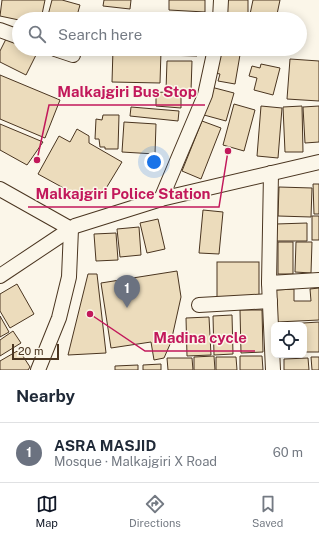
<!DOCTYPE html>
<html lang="en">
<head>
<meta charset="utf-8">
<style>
  body { margin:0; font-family:"Public Sans",sans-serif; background:#f2f2f3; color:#1f2937 }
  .controls { position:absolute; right:12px; bottom:12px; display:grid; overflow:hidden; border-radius:8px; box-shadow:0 2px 10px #0003 }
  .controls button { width:36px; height:36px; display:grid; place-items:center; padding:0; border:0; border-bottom:1px solid #e0e1e3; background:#fff; color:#1f2937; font:20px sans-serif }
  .scale { position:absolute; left:12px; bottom:10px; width:47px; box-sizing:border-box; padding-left:4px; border:2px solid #4a3520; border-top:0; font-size:11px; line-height:14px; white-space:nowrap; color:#4a3520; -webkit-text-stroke:3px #fbf6e9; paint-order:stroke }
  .you { position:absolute; left:154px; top:162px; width:14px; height:14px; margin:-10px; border:3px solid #fff; border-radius:50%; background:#1a73e8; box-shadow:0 0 0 6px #1a73e833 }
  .badge { display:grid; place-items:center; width:26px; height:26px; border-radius:50%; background:#111827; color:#fff; font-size:13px; font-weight:700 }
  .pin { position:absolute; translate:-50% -33px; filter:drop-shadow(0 1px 2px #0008) }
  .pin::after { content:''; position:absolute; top:21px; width:14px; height:12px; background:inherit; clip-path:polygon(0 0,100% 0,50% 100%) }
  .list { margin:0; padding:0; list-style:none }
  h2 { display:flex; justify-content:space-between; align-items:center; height:52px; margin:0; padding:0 16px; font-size:17px }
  h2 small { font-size:13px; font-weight:400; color:#747a83 }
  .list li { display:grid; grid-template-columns:26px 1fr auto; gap:12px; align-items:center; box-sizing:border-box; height:60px; padding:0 16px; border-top:1px solid #e0e1e3 }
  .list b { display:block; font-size:15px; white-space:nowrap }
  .list p { margin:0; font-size:13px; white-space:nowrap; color:#747a83 }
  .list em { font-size:13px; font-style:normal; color:#747a83 }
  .icon { flex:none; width:22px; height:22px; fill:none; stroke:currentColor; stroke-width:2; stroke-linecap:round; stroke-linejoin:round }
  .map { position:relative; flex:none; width:319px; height:370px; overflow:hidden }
  .search { position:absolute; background:#fff; box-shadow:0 2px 10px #0003; left:12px; right:12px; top:12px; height:44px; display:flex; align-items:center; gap:10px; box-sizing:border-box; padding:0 14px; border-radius:22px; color:#747a83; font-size:15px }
  .sheet { height:112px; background:#fff }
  nav { display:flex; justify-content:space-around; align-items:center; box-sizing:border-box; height:56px; border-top:1px solid #e0e1e3; background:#fff; font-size:11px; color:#747a83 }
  nav a { display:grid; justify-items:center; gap:2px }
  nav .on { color:#111827 }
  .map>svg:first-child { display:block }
  .building { fill:#ecdcbc; stroke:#4a3520 }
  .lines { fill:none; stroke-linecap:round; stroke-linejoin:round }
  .street-casing { stroke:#4a3520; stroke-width:16 }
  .street { stroke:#fbf6e9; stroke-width:14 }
  .leader { fill:none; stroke:#c2185b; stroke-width:1.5 }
  .callout-dot { fill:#c2185b; stroke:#fbf6e9; stroke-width:1.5 }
  .callout-label { font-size:15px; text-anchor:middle; font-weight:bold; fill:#c2185b; stroke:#fbf6e9; stroke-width:3; stroke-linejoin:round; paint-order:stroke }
</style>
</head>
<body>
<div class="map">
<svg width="319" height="370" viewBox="0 0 319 370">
  <rect width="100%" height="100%" fill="#fbf6e9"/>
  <g class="building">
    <path d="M 2,0 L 45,0 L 41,19 L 19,20 L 0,16 Z"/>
    <path d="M 52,0 L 62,0 L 80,5 L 76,19 L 47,19 Z"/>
    <path d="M 104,0 L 131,0 L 130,9 L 103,6 Z"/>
    <path d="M 169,0 L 205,0 L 205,12 L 169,10 Z"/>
    <path d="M 224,0 L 248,0 L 248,15 L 224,14 Z"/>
    <path d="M 253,0 L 280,0 L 276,19 L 249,19 Z"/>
    <path d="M 105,15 L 151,16 L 151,19 L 105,19 Z"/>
    <path d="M 161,15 L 199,17 L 199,19 L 161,19 Z"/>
    <path d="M 7,37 L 19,43 L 19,49 L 30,49 L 37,53 L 26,75 L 0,62 L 0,51 Z"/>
    <path d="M 113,49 L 161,51 L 160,83 L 112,82 Z"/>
    <path d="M 165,49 L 198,49 L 197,56 L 165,55 Z"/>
    <path d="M 219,49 L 241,49 L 235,84 L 218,81 L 220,74 L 215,73 Z"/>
    <path d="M 290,59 L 319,61 L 319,101 L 287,99 Z"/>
    <path d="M 167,61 L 192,61 L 191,91 L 166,90 Z"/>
    <path d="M 261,64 L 280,68 L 273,95 L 254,90 L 257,78 L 249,76 L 252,66 L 260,68 Z"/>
    <path d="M 0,75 L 60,100 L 45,138 L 0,119 Z"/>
    <path d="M 211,87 L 234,93 L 226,121 L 204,115 Z"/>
    <path d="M 156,92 L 181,93 L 181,108 L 156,106 Z"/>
    <path d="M 234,104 L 255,110 L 244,151 L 223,145 Z"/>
    <path d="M 261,106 L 282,108 L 278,158 L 257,156 Z"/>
    <path d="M 302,106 L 303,152 L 285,152 L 283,107 Z"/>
    <path d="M 319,106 L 319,142 L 305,143 L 303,107 Z"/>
    <path d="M 131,107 L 179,111 L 178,121 L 130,116 Z"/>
    <path d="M 103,115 L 119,115 L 118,149 L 105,149 L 105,147 L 100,147 L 99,139 L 95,139 L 96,119 L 102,120 Z"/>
    <path d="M 202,121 L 221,128 L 201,179 L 182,171 Z"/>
    <path d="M 124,122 L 156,124 L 155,154 L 122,152 Z"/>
    <path d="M 0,124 L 43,142 L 27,165 L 0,150 Z"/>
    <path d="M 77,129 L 89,136 L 89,143 L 122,162 L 105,190 L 89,193 L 69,191 L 38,174 L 59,136 L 70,142 Z"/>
    <path d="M 313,184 L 319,184 L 319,214 L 314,214 Z"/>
    <path d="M 279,187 L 312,188 L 311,217 L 278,216 Z"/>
    <path d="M 203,210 L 223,212 L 219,254 L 199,253 Z"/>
    <rect x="312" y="216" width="7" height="24"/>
    <path d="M 158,219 L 165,249 L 147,253 L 140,223 Z"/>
    <path d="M 307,223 L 307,241 L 276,241 L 276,224 Z"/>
    <path d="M 139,227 L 141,255 L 120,257 L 117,229 Z"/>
    <path d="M 116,233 L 118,260 L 96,261 L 94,234 Z"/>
    <rect x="278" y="242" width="15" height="32"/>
    <path d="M 296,242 L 312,242 L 311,273 L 295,272 Z"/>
    <rect x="217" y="262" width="42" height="35"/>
    <path d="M 177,271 L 181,297 L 171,342 L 164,358 L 154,360 L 151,342 L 111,348 L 101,283 Z"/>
    <path d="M 88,274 L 97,274 L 106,353 L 68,355 Z"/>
    <path d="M 17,284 L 34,314 L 10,328 L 0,311 L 0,294 Z"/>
    <path d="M 319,288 L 319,320 L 277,322 L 276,290 L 294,289 L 294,301 L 311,301 L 310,289 Z"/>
    <path d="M 240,310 L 262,310 L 263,352 L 241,353 Z"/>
    <path d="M 232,315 L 233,354 L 214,355 L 213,316 Z"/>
    <path d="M 0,316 L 9,332 L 0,337 Z"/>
    <path d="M 209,317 L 211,355 L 187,356 L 186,318 Z"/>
    <path d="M 319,322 L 319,352 L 304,352 L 304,325 L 287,324 Z"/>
    <path d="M 13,331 L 21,343 L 0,356 L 0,340 Z"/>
    <path d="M 19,350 L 30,367 L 28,370 L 0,370 L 0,361 Z"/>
    <path d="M 214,356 L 215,370 L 194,370 L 194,357 Z"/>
    <path d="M 240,356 L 262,356 L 263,370 L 240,370 Z"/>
    <path d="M 216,357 L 236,357 L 237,370 L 216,370 Z"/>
    <path d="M 311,357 L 319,357 L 319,370 L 312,370 Z"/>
    <path d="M 167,358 L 192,358 L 193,370 L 168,370 Z"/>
    <path d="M 308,358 L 309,370 L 284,370 L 284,359 Z"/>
    <path d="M 161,364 L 161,370 L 143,370 L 143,365 Z"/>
    <path d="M 138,365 L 138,370 L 115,370 L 115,366 Z"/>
  </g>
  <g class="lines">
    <defs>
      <g id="street">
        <path d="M 220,19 L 221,0"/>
        <path d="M 0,30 L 19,37"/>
        <path d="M 55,49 L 73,55"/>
        <path d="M 271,173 L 269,283 L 273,370"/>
        <path d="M 0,189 L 71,229 L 69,277 L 59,318 L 38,370"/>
        <path d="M 161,199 L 205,95 L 215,49"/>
        <path d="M 0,276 L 75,226 L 161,199 L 319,162"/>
        <path d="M 269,283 L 319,280"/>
        <path d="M 199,305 L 270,301"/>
      </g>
    </defs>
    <use href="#street" class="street-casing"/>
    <use href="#street" class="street"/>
  </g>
  <path class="leader" d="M37 160L49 105H205M228 151L219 207H28M90 314L145 351H255"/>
  <g class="callout-dot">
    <circle cx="37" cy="160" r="4"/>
    <circle cx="228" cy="151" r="4"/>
    <circle cx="90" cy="314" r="4"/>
  </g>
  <g class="callout-label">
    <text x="127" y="97">Malkajgiri Bus Stop</text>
    <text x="123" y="199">Malkajgiri Police Station</text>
    <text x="200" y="343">Madina cycle</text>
  </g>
</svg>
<div class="controls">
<button><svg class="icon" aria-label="locate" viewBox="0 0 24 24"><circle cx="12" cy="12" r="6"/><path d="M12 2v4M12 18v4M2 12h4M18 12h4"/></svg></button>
</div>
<div class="scale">20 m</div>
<div class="you"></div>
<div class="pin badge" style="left:127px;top:308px;background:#6b7280">1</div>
<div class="search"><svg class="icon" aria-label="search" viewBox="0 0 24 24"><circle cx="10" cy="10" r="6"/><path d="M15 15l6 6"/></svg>Search here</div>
</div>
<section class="sheet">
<h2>Nearby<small></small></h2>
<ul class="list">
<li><span class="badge" style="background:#6b7280">1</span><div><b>ASRA MASJID</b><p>Mosque · Malkajgiri X Road</p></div><em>60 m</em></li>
</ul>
</section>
<nav>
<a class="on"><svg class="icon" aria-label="map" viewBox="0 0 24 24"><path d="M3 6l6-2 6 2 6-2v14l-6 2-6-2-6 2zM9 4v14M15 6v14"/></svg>Map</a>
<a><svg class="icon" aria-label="directions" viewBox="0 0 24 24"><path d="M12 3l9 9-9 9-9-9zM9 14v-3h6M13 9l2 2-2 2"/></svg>Directions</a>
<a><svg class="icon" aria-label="saved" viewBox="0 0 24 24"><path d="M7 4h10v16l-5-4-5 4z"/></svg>Saved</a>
</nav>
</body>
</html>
